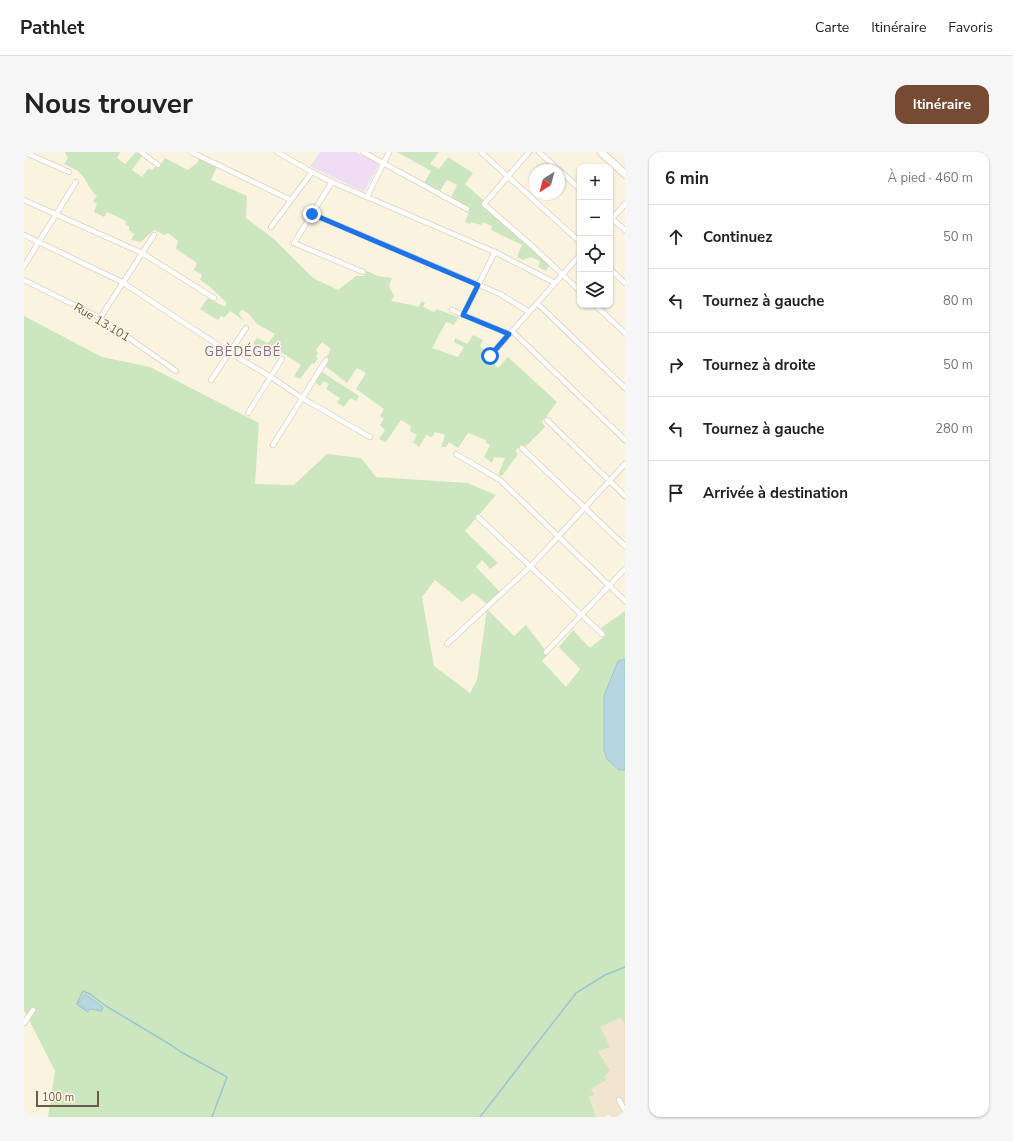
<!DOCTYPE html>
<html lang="fr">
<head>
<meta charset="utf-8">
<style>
  body { margin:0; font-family:"Nunito Sans",sans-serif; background:#f6f6f6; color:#222 }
  .controls { position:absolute; right:12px; top:12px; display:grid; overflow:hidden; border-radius:8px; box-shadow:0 1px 3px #0004 }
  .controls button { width:36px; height:36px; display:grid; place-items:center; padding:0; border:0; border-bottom:1px solid #e0e0e0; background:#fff; color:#222; font:20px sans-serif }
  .compass { position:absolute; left:505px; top:12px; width:36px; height:36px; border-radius:50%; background:#fff; box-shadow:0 1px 3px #0004; rotate:216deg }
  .scale { position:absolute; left:12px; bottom:10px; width:63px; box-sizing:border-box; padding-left:4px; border:2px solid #6f5a49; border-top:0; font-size:11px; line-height:14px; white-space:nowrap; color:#6f5a49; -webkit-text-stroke:3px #fef7e5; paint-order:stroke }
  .stop { position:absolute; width:12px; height:12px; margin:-9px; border:3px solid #1a73e8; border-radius:50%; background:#fff }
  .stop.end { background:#1a73e8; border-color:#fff; box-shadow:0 1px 4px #0008 }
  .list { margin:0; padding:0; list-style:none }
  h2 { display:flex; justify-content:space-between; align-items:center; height:52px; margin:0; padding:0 16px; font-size:17px }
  h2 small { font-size:13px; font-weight:400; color:#767676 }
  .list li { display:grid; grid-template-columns:26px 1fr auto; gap:12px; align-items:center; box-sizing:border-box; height:64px; padding:0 16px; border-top:1px solid #e0e0e0 }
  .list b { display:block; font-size:15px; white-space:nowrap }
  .list em { font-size:13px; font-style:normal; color:#767676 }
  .icon { flex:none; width:22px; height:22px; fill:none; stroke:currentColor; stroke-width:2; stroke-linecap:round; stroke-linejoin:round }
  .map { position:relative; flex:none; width:601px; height:965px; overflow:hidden; border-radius:12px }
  header { display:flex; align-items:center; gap:24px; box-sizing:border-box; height:56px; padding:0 20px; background:#fff; border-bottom:1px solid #e0e0e0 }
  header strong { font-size:19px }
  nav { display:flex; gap:22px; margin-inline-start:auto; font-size:14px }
  .intro { display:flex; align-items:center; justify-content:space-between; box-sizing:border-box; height:96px; padding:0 24px }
  h1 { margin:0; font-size:28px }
  .button { padding:10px 18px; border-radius:12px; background:#774a34; color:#fff; font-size:14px; font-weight:700 }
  main { display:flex; gap:24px; padding:0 24px }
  aside { flex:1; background:#fff; border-radius:12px; box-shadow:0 1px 3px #0004 }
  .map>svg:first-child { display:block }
  .residential { fill:#f1e5cf }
  .education { fill:#efddf6 }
  .green { fill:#cce6c0 }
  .water { fill:#b6d7e2; stroke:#9dc6d3 }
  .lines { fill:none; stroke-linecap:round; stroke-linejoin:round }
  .stream { stroke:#9dc6d3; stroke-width:1.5 }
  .minor-casing { stroke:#decfbd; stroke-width:6 }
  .secondary-casing { stroke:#e2d1bb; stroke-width:9 }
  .minor { stroke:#fff; stroke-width:4.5 }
  .secondary { stroke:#fff; stroke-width:7 }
  .route { stroke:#1a73e8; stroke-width:5 }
  .labels { text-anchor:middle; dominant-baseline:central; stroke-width:3; stroke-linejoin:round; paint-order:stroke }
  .street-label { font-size:12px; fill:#6f5a49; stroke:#fef7e5 }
  .neighbourhood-label { font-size:13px; letter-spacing:1px; fill:#886592; stroke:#fef7e5 }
</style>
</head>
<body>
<header>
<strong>Pathlet</strong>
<nav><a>Carte</a><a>Itinéraire</a><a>Favoris</a></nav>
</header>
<div class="intro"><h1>Nous trouver</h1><a class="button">Itinéraire</a></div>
<main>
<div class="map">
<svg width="601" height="965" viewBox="0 0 601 965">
  <rect width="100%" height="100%" fill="#faf3e0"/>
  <path class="residential" d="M 596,866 L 601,873 L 601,965 L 587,965 L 586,962 L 580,965 L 572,965 L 565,945 L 571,943 L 567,937 L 583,928 L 580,925 L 574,900 L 576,875 Z"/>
  <path class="education" d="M 296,0 L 332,0 L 355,12 L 340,40 L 286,14 Z"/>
  <g class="green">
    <path d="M 41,0 L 96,0 L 93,6 L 101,12 L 112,0 L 118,4 L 108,18 L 118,25 L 124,17 L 128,18 L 132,14 L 135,15 L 141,6 L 164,18 L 173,11 L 176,5 L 193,15 L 187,28 L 223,44 L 222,66 L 250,87 L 289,126 L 314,138 L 332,124 L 340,124 L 343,119 L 354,124 L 368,126 L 365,134 L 370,144 L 367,149 L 388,153 L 394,155 L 398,149 L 401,151 L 399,155 L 410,160 L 412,157 L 435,165 L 430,173 L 422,170 L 408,196 L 434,205 L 440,195 L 430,190 L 431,186 L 443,192 L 449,183 L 459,188 L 456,195 L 464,200 L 462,204 L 474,216 L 484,205 L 533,250 L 518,270 L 521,275 L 501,295 L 497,293 L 491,299 L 494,302 L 478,324 L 474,323 L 481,306 L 470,305 L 468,311 L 460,305 L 466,293 L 462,291 L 462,288 L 444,281 L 434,296 L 425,290 L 422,295 L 417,295 L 421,283 L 411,280 L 408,285 L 402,283 L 395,295 L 389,290 L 393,283 L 386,279 L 387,274 L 377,268 L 362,290 L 355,287 L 361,278 L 356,273 L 360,267 L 356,264 L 360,257 L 332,237 L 342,221 L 333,216 L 323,231 L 301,214 L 306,207 L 302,206 L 307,197 L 298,190 L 292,198 L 294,201 L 292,205 L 294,206 L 290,212 L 288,211 L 276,227 L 270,224 L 277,213 L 257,200 L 252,207 L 229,191 L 233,186 L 244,191 L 251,182 L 233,172 L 224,161 L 218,158 L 216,159 L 215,162 L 220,169 L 206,159 L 200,166 L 197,164 L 194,168 L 176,157 L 184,146 L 199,154 L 202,154 L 202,150 L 185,134 L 176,128 L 178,123 L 170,118 L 173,111 L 152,97 L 154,89 L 144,81 L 141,83 L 130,78 L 117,90 L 107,88 L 110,82 L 105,78 L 105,75 L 101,72 L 102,69 L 83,60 L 80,65 L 70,60 L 73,52 L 69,49 L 73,44 C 64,37 64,29 56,21 C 52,17 45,15 40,12 L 44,6 Z"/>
    <path d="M 373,0 L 415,0 L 406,12 L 415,17 L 424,5 L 449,21 L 441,32 L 459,48 L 457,51 L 525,113 L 522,119 L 514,115 L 516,109 L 507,105 L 499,108 L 493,105 L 498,93 L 467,78 L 468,74 L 459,70 L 457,73 L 447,70 L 446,72 L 441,70 L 446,57 L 427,45 L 433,33 L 423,28 L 416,39 L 400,31 L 407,19 Z"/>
    <path d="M 0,164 L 78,205 L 126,215 L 235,271 L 231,332 L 270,333 L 303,302 L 337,306 L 352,325 L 443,331 L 472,343 L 441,379 L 474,411 L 466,417 L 458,408 L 452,415 L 476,440 L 463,452 L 449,441 L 438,450 L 411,428 L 398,445 L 410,514 L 446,541 L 453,528 L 463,457 L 490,484 L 502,473 L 524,502 L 518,509 L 542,535 L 556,517 L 535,495 L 549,478 L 566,496 L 582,483 L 577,476 L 601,459 L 601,507 L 594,509 L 580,544 L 581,562 L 595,618 L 601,618 L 601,873 L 596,866 L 576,875 L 586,895 L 574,900 L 586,918 L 580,925 L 583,928 L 567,937 L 571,943 L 565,945 L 572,965 L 24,965 L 31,919 L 0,858 Z"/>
    <path d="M 298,220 L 335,244 L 332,249 L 326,246 L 320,255 L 313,251 L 316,246 L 302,237 L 305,232 L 300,229 L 296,234 L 291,230 Z"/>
  </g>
  <g class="water">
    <path d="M 601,507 L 601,618 L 595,618 L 583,607 L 580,598 L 580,544 L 594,509 Z"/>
    <path d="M 61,842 L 79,855 L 78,859 L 67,857 L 64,858 L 64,860 L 61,858 L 61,856 L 55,851 Z"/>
  </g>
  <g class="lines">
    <g class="stream">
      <path d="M 61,858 L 53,852 L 59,839 L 66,842 L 82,854 L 147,893 L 157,900 L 203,925 L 188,965"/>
      <path d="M 456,965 L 552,841 L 581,823 L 601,815"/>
    </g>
    <defs>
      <g id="minor">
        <path d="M 0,0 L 45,20"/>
        <path d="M 117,0 L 134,13"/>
        <path d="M 167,0 L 267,48"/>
        <path d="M 253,0 L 288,20 L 308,30 L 471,100 L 531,131"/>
        <path d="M 339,0 L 443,57"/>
        <path d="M 457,0 L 556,90"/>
        <path d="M 505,0 L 460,52 L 508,94 L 556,139"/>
        <path d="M 515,0 L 556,37"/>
        <path d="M 308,30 L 270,91 L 339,120"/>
        <path d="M 343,45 L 365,0"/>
        <path d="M 0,48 L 118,101 L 190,146"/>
        <path d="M 288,62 L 476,142 L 505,160"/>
        <path d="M 587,66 L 601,78"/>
        <path d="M 586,69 L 601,52"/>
        <path d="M 247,75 L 288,20"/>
        <path d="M 0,83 L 98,130 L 206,201 L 247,225 L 278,246 L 346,285"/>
        <path d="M 0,114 L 52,30"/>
        <path d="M 586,117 L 601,131"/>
        <path d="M 0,128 L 76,166 L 152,219"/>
        <path d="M 513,151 L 601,236"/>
        <path d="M 571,153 L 601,181"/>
        <path d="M 428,158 L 485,182"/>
        <path d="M 439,163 L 471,100"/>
        <path d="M 76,166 L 130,83"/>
        <path d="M 488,179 L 601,288"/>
        <path d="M 466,204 L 556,103"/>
        <path d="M 187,228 L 222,176"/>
        <path d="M 224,261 L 258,207"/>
        <path d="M 523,268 L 601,344"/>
        <path d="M 249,293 L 302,208"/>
        <path d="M 498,296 L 601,394"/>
        <path d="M 432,302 L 476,328 L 601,449"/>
        <path d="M 454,365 L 578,482"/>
        <path d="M 423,492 L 507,414 L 601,312"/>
        <path d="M 522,500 L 601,417"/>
        <path d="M 0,871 L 9,858"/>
        <path d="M 595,948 L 601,959"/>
      </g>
      <path id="secondary" d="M 577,0 L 601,22"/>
    </defs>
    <use href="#minor" class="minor-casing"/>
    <use href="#secondary" class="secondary-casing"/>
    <use href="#minor" class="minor"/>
    <use href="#secondary" class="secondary"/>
  </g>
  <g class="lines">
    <path class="route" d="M 288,62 L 454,133 L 439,163 L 485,182 L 466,204"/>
  </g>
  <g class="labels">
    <g class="street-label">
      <text transform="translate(78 170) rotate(31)">Rue 13.101</text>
    </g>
    <g class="neighbourhood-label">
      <text x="219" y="200">GBÈDÉGBÉ</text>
    </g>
  </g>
</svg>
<div class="controls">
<button>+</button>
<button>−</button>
<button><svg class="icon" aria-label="locate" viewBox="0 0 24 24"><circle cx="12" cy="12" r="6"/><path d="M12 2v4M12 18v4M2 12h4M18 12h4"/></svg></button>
<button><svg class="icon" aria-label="layers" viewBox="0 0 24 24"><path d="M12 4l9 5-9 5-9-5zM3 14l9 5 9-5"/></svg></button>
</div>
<svg class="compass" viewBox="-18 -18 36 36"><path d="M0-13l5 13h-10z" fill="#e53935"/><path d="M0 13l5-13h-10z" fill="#767676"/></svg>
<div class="scale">100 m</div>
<div class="stop" style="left:466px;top:204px"></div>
<div class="stop end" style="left:288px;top:62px"></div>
</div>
<aside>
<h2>6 min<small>À pied · 460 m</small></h2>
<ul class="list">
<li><svg class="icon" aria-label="ahead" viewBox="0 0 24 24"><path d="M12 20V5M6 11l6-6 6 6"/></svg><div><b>Continuez</b></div><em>50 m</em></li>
<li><svg class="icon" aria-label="left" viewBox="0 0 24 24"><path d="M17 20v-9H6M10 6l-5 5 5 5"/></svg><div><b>Tournez à gauche</b></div><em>80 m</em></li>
<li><svg class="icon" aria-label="right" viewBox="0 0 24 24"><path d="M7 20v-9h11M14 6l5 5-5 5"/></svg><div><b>Tournez à droite</b></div><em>50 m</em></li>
<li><svg class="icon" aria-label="left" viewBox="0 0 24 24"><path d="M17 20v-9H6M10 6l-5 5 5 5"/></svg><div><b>Tournez à gauche</b></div><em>280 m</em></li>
<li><svg class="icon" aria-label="arrive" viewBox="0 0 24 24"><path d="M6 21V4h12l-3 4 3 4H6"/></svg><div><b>Arrivée à destination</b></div></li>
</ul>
</aside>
</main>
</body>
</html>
